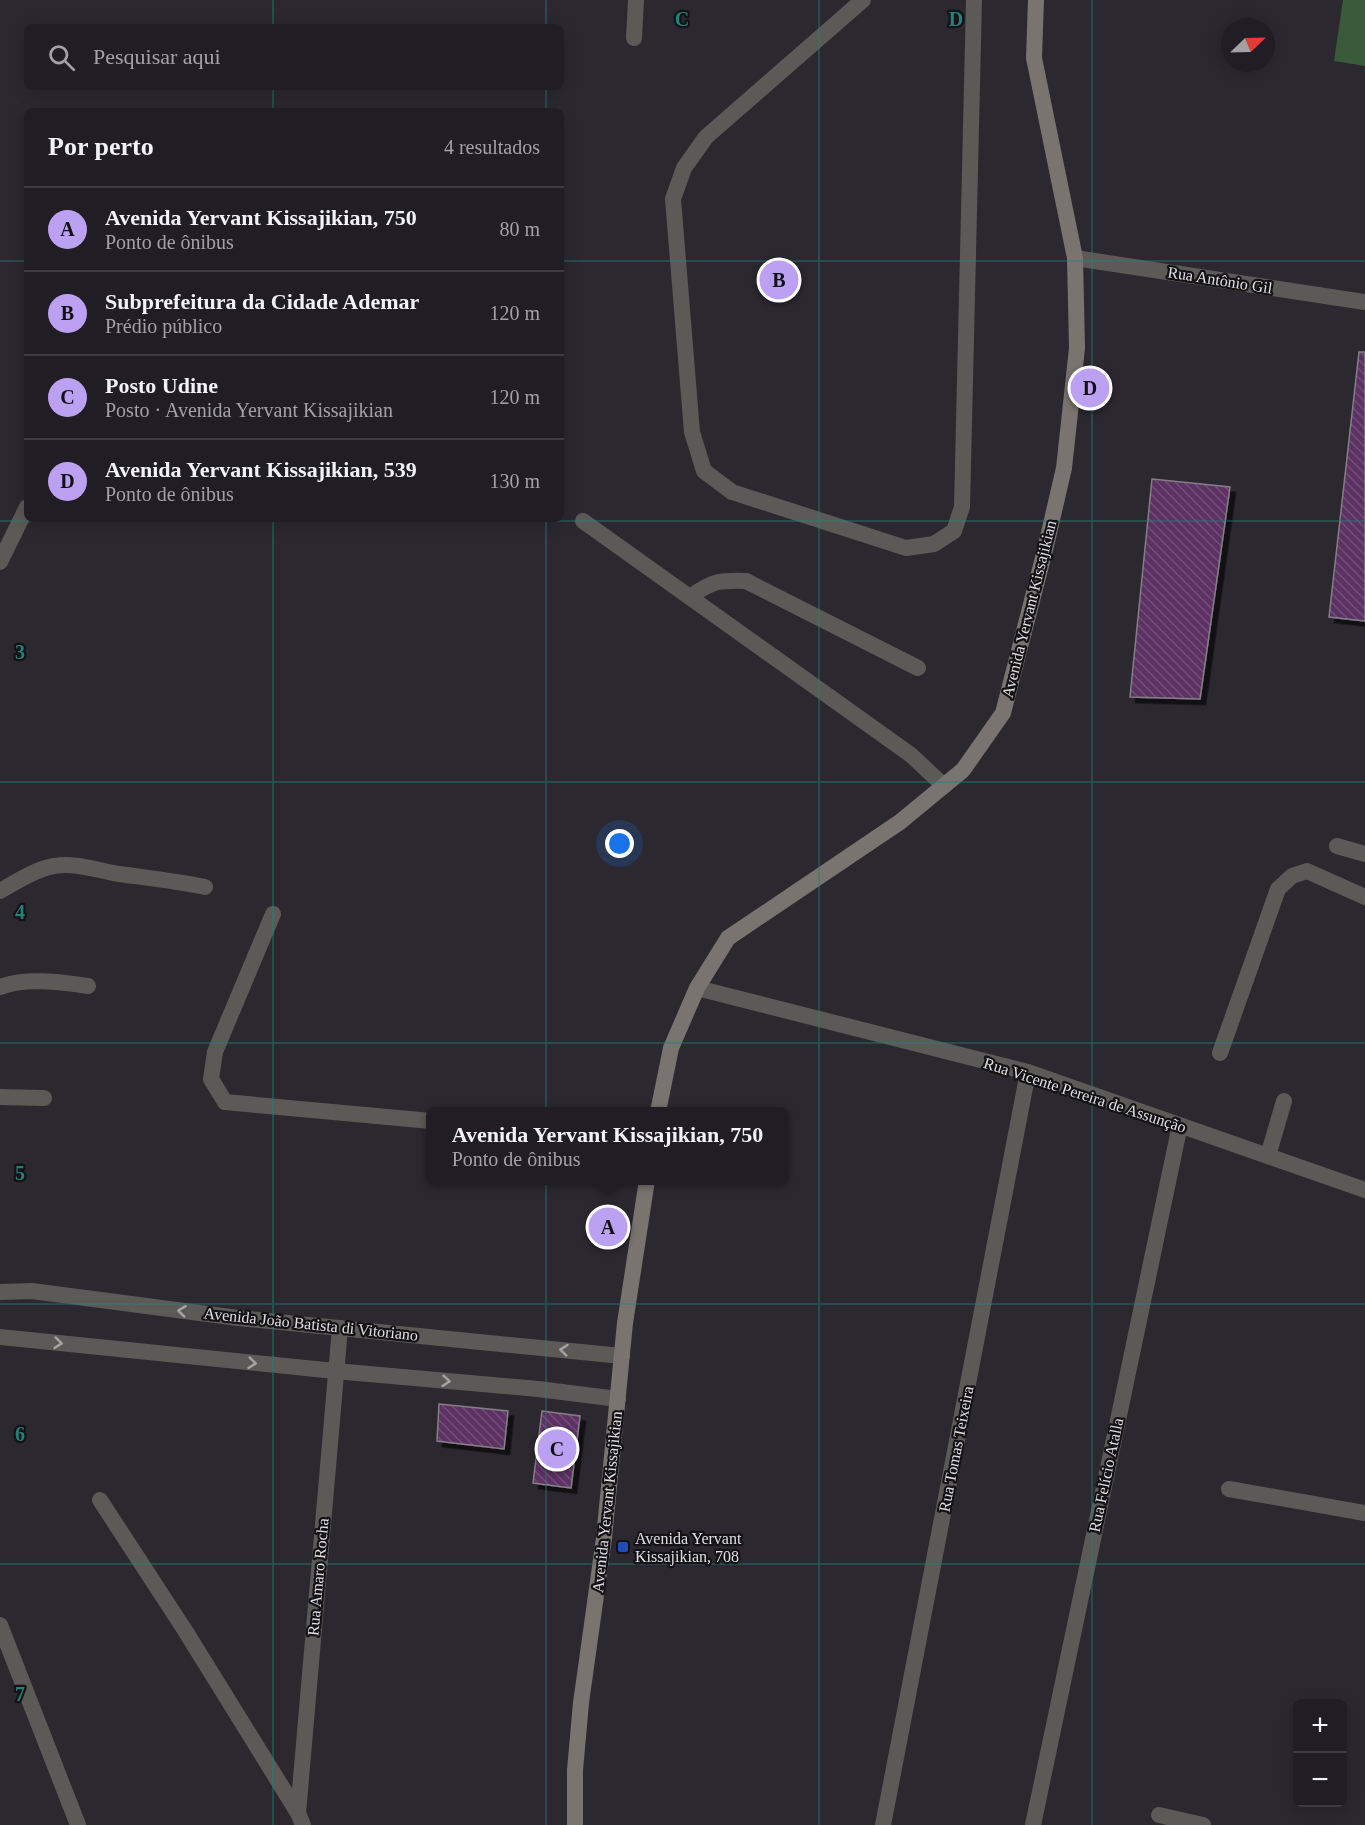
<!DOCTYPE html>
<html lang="pt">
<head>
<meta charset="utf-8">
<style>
  body { margin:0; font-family:Georgia,serif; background:#28272c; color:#f1f3f6 }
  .controls { position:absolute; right:18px; bottom:18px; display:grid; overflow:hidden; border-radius:9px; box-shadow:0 3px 15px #0003 }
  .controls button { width:54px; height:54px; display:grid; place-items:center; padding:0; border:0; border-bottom:2px solid #3d3c41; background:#201e24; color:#f1f3f6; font:30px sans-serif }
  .compass { position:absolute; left:1221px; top:18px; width:54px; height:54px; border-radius:50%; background:#201e24; box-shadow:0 3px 15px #0003; rotate:67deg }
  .you { position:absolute; left:620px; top:844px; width:21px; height:21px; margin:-15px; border:4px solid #fff; border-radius:50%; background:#1a73e8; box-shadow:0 0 0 9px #1a73e833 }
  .badge { display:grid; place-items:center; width:39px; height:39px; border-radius:50%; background:#bca0f2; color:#111; font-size:20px; font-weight:700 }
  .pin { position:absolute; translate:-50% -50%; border:3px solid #fff; box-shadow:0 2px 6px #0006 }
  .popup { position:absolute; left:426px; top:1107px; width:363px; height:78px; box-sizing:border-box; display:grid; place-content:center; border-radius:9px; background:#201e24; filter:drop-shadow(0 2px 4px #0005); font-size:20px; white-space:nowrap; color:#a2a2a6 }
  .popup b { font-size:22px; color:#f1f3f6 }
  .popup::after { content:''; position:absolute; left:50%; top:100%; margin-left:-12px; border:12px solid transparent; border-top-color:#201e24 }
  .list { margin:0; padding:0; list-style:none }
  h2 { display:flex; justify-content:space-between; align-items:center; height:78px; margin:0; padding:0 24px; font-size:26px }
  h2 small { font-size:20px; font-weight:400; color:#a2a2a6 }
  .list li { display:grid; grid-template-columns:39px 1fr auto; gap:18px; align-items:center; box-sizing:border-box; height:84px; padding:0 24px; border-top:2px solid #3d3c41 }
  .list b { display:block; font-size:22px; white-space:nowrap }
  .list p { margin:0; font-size:20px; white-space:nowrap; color:#a2a2a6 }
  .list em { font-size:20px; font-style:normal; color:#a2a2a6 }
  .icon { flex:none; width:33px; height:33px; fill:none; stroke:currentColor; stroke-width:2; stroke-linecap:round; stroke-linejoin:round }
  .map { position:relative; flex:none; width:1365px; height:1825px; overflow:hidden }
  .search { position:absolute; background:#201e24; box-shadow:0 3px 15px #0003; left:24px; top:24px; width:540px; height:66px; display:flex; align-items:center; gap:15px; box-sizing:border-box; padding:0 21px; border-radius:9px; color:#a2a2a6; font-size:22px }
  .panel { position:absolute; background:#201e24; box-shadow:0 3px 15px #0003; left:24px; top:108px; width:540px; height:414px; border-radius:9px }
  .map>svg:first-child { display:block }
  .pitch { fill:#3a5b3a }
  .building { fill:url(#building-back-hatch); stroke:#857e86; stroke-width:1.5; filter:url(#shadow) }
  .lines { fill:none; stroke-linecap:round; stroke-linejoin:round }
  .service { stroke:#5c5a57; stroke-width:16 }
  .minor { stroke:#5c5a57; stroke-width:16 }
  .tertiary { stroke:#5c5a57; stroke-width:16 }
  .secondary { stroke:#79746f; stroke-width:16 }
  .oneway { stroke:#a5a3a4 }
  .grid { fill:none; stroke:#24807a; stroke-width:1.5; stroke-opacity:0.55 }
  .transit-dot { fill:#1a4fb4; stroke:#131215; stroke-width:2 }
  .labels { text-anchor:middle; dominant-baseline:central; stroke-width:4.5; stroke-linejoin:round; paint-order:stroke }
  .street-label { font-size:16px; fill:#e0dee3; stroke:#131215 }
  .poi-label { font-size:16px; fill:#e0dee3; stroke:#131215; text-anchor:start }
  .grid-label { font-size:20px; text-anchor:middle; font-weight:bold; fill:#24807a; stroke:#131215; stroke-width:4.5; stroke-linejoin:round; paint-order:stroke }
</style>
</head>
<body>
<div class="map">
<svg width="1365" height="1825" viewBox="0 0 1365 1825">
  <defs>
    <pattern id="building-back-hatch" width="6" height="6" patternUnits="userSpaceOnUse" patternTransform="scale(1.5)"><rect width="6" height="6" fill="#5b3063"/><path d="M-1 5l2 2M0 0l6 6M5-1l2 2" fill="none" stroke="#724e79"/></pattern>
    <filter id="shadow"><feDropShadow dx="5.5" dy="5.5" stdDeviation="0" flood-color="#0009"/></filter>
  </defs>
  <rect width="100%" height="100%" fill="#2b2830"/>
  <path class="pitch" d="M 1343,0 L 1365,0 L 1365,66 L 1334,61 Z"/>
  <g class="building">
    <path d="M 1359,352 L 1365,352 L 1365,621 L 1329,617 Z"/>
    <path d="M 1152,479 L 1230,487 L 1200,699 L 1130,697 Z"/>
    <path d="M 439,1404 L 508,1411 L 504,1449 L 437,1441 Z"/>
    <path d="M 542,1411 L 580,1416 L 571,1488 L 533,1483 Z"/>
  </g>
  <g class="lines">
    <g class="service">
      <path d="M 863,0 L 706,137 L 684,168 L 673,199 L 692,432 L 704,471 L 732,492 L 906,548 L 934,544 L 954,531 L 962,507 L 974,0"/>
      <path d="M 634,38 L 636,0"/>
      <path d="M 583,521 L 911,755 L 944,786"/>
      <path d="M 0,562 L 27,507"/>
      <path d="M 690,597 C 712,581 719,580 746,581 L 918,668"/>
      <path d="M 0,891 C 16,882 36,869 54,866 C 75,862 99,871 119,874 C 148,878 176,881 205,887"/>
      <path d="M 273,914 L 215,1052 L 211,1079 L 225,1102 L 431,1121"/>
      <path d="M 0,987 C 25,977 62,982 88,986"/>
      <path d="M 1220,1053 L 1278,889 L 1292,876 L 1307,871 L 1365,897"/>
      <path d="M 0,1097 L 44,1098"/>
      <path d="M 1268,1156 L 1284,1101"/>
      <path d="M 1229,1489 L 1365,1513"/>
      <path d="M 1159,1815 L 1203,1825"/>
    </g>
    <g class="minor">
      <path d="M 1337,846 L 1365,854"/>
      <path d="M 697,988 L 1028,1072 L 1365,1190"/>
      <path d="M 100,1500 L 186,1632 L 298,1813"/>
      <path d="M 0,1625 L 78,1825"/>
      <path d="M 303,1825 L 298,1813 L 340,1328"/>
      <path d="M 883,1825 L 1028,1072"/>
      <path d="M 1033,1825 L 1180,1125"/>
    </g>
    <g class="tertiary">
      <path d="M 1075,258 L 1365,302"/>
      <path d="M 0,1292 L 32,1291 L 238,1318 L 622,1356"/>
      <path d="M 0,1337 L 335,1371 L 538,1389 L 618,1399"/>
    </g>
    <g class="secondary">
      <path d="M 658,1112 L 671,1048 L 697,988 L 728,938 L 900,822 L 963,770 L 1003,713 L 1045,550 L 1064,468 L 1077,348 L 1075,258 L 1034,58 L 1036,0"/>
      <path d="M 575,1825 L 575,1770 L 581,1703 L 604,1538 L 625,1323 L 647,1180"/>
    </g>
  </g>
  <defs><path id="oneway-chevron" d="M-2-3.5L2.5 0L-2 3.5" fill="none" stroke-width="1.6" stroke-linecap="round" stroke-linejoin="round" transform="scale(1.5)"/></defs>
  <g class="oneway">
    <use href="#oneway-chevron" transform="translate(182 1311) rotate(-173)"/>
    <use href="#oneway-chevron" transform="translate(58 1343) rotate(6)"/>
    <use href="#oneway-chevron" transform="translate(564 1350) rotate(-174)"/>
    <use href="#oneway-chevron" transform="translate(252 1363) rotate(6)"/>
    <use href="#oneway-chevron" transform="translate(446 1381) rotate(5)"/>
  </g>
  <path class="grid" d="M 273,0 L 273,27M 546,0 L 546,27M 819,0 L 819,1825M 1092,0 L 1092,1825M 273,87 L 273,111M 546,87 L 546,111M 0,261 L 27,261M 561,261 L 1365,261M 273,519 L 273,1825M 546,519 L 546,1825M 0,521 L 1365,521M 0,782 L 1365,782M 0,1043 L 1365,1043M 0,1304 L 1365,1304M 0,1564 L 1365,1564"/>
  <rect class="transit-dot" x="617" y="1541" width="12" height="12" rx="3"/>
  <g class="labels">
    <g class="street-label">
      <text transform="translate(1220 280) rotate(9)">Rua Antônio Gil</text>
      <text transform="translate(1029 609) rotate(-76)">Avenida Yervant Kissajikian</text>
      <text transform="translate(1085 1095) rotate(18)">Rua Vicente Pereira de Assunção</text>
      <text transform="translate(311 1324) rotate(6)">Avenida João Batista di Vitoriano</text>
      <text transform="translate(956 1449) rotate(-79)">Rua Tomas Teixeira</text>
      <text transform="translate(1106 1475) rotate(-78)">Rua Felício Atalla</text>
      <text transform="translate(607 1502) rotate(-84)">Avenida Yervant Kissajikian</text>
      <text transform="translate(318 1577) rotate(-85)">Rua Amaro Rocha</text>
    </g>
    <g class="poi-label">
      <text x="635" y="1538">Avenida Yervant<tspan x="635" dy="18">Kissajikian, 708</tspan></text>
    </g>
  </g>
  <g class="grid-label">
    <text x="682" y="26">C</text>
    <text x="956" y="26">D</text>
    <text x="20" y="659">3</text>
    <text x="20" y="919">4</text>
    <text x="20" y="1180">5</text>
    <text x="20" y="1441">6</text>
    <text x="20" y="1701">7</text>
  </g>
</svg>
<div class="controls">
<button>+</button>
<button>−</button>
</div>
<svg class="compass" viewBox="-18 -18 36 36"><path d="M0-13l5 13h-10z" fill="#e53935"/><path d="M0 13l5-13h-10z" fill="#a2a2a6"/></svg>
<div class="you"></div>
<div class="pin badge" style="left:608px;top:1227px">A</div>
<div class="popup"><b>Avenida Yervant Kissajikian, 750</b>Ponto de ônibus</div>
<div class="pin badge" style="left:779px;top:280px">B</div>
<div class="pin badge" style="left:557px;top:1449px">C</div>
<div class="pin badge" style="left:1090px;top:388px">D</div>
<div class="search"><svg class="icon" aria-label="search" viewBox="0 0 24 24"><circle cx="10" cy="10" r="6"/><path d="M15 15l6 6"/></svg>Pesquisar aqui</div>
<section class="panel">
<h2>Por perto<small>4 resultados</small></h2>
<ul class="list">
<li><span class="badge">A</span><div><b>Avenida Yervant Kissajikian, 750</b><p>Ponto de ônibus</p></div><em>80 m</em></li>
<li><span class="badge">B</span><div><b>Subprefeitura da Cidade Ademar</b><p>Prédio público</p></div><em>120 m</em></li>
<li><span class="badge">C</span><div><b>Posto Udine</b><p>Posto · Avenida Yervant Kissajikian</p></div><em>120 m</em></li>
<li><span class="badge">D</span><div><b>Avenida Yervant Kissajikian, 539</b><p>Ponto de ônibus</p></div><em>130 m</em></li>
</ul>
</section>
</div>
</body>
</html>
